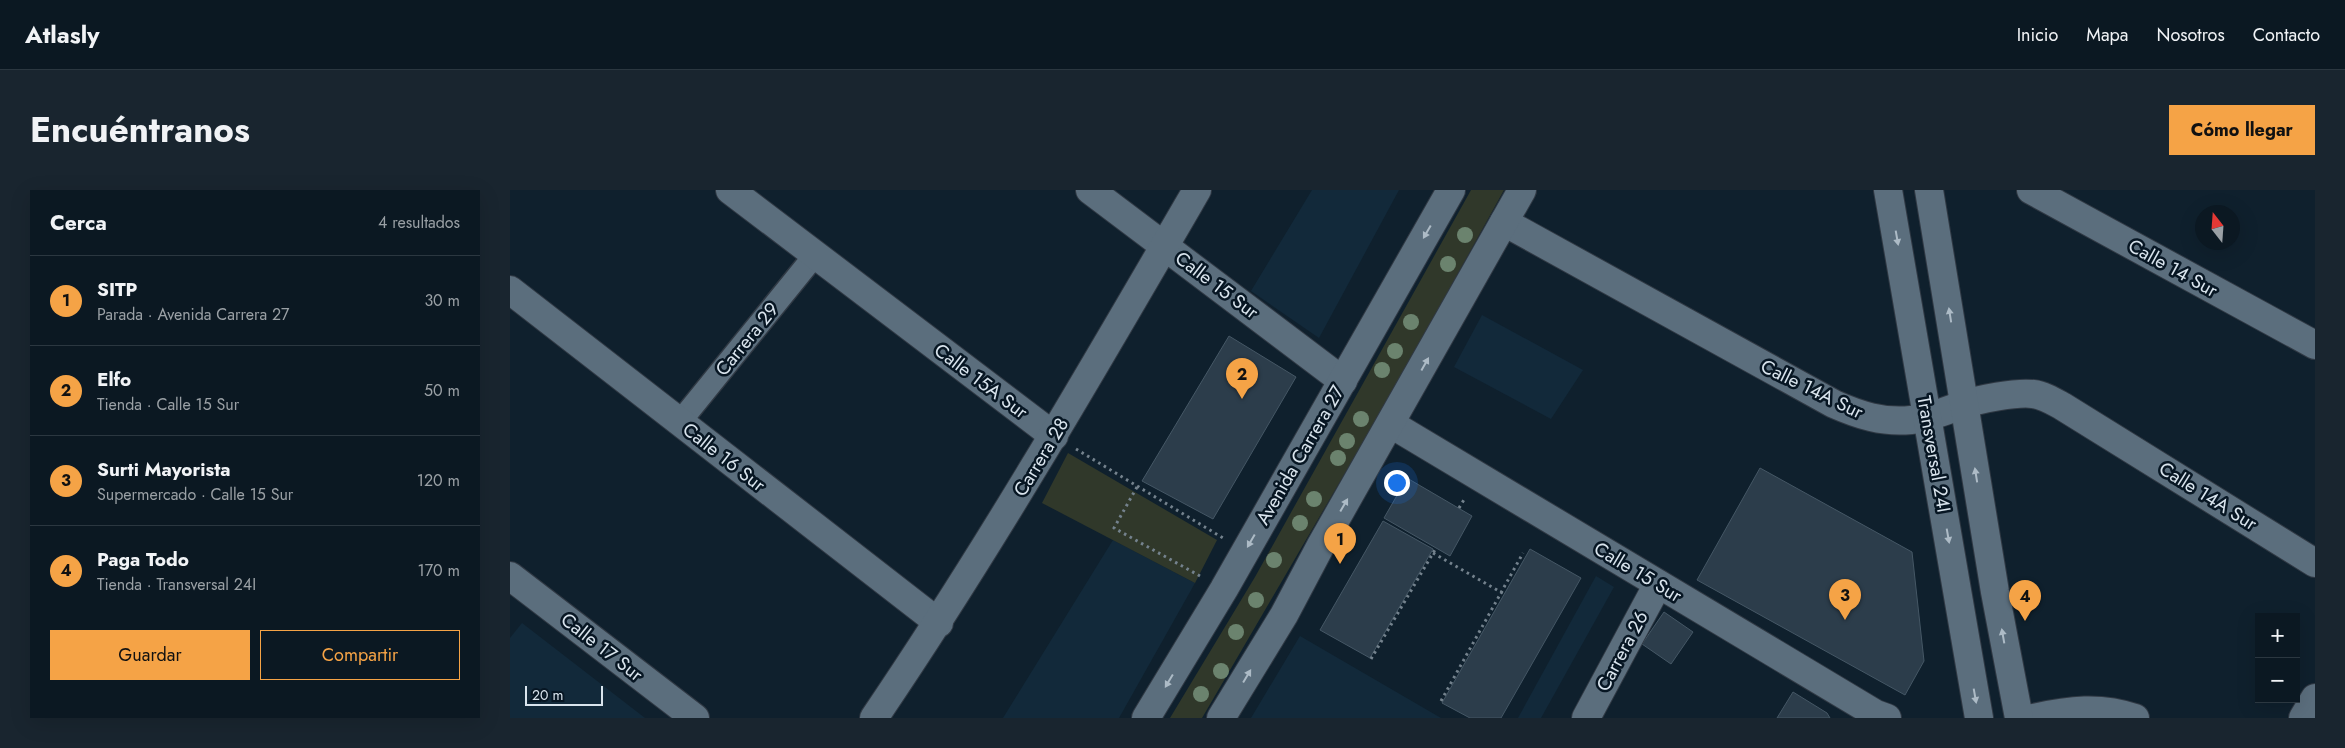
<!DOCTYPE html>
<html lang="es">
<head>
<meta charset="utf-8">
<style>
  body { margin:0; font-family:Jost,sans-serif; background:#19252f; color:#f1f3f6 }
  .controls { position:absolute; right:15px; bottom:15px; display:grid; overflow:hidden; border-radius:0px; box-shadow:0 5px 20px #0002 }
  .controls button { width:45px; height:45px; display:grid; place-items:center; padding:0; border:0; border-bottom:1px solid #2b3740; background:#0b1822; color:#f1f3f6; font:25px sans-serif }
  .compass { position:absolute; left:1685px; top:15px; width:45px; height:45px; border-radius:50%; background:#0b1822; box-shadow:0 5px 20px #0002; rotate:343deg }
  .scale { position:absolute; left:15px; bottom:12px; width:78px; box-sizing:border-box; padding-left:5px; border:2px solid #d9e4ed; border-top:0; font-size:14px; line-height:18px; white-space:nowrap; color:#d9e4ed; -webkit-text-stroke:4px #071623; paint-order:stroke }
  .you { position:absolute; left:886px; top:292px; width:18px; height:18px; margin:-12px; border:4px solid #fff; border-radius:50%; background:#1a73e8; box-shadow:0 0 0 8px #1a73e833 }
  .badge { display:grid; place-items:center; width:32px; height:32px; border-radius:50%; background:#f5a346; color:#111; font-size:16px; font-weight:700 }
  .pin { position:absolute; translate:-50% -41px; filter:drop-shadow(0 1px 2px #0008) }
  .pin::after { content:''; position:absolute; top:26px; width:18px; height:15px; background:inherit; clip-path:polygon(0 0,100% 0,50% 100%) }
  .list { margin:0; padding:0; list-style:none }
  h2 { display:flex; justify-content:space-between; align-items:center; height:65px; margin:0; padding:0 20px; font-size:21px }
  h2 small { font-size:16px; font-weight:400; color:#9aa0a5 }
  .list li { display:grid; grid-template-columns:32px 1fr auto; gap:15px; align-items:center; box-sizing:border-box; height:90px; padding:0 20px; border-top:1px solid #2b3740 }
  .list b { display:block; font-size:19px; white-space:nowrap }
  .list p { margin:0; font-size:16px; white-space:nowrap; color:#9aa0a5 }
  .list em { font-size:16px; font-style:normal; color:#9aa0a5 }
  .actions { display:flex; gap:10px; padding:15px 20px }
  .actions a { flex:1; padding:11px 0; border:1px solid #f5a346; border-radius:0px; text-align:center; font-size:18px; color:#f5a346 }
  .actions .main { background:#f5a346; color:#111 }
  .map { position:relative; flex:none; width:1805px; height:528px; overflow:hidden; border-radius:0px }
  header { display:flex; align-items:center; gap:30px; box-sizing:border-box; height:70px; padding:0 25px; background:#0b1822; border-bottom:1px solid #2b3740 }
  header strong { font-size:24px }
  nav { display:flex; gap:28px; margin-inline-start:auto; font-size:18px }
  .intro { display:flex; align-items:center; justify-content:space-between; box-sizing:border-box; height:120px; padding:0 30px }
  h1 { margin:0; font-size:35px }
  .button { padding:12px 22px; border-radius:0px; background:#f5a346; color:#111; font-size:18px; font-weight:700 }
  main { display:flex; gap:30px; padding:0 30px }
  aside { flex:1; background:#0b1822; border-radius:0px; box-shadow:0 5px 20px #0002 }
  .map>svg:first-child { display:block }
  .built { fill:#12293a }
  .green { fill:#30382a }
  .building { fill:#2c3d4b; stroke:#455765 }
  .lines { fill:none; stroke-linecap:round; stroke-linejoin:round }
  .pedestrian-casing { stroke:#303944; stroke-width:25 }
  .minor-casing { stroke:#303944; stroke-width:30 }
  .tertiary-casing { stroke:#303944; stroke-width:30 }
  .secondary-casing { stroke:#303944; stroke-width:30 }
  .path { stroke:#74828d; stroke-width:3; stroke-dasharray:2.5 4; stroke-linecap:butt }
  .pedestrian { stroke:#5b6e7d; stroke-width:22 }
  .minor { stroke:#5b6e7d; stroke-width:28 }
  .tertiary { stroke:#5b6e7d; stroke-width:28 }
  .secondary { stroke:#5b6e7d; stroke-width:28 }
  .tree { fill:#6b836e }
  .oneway { fill:#adbbc6 }
  .labels { text-anchor:middle; dominant-baseline:central; stroke-width:5; stroke-linejoin:round; paint-order:stroke }
  .street-label { font-size:19px; fill:#d9e4ed; stroke:#071623 }
</style>
</head>
<body>
<header>
<strong>Atlasly</strong>
<nav><a>Inicio</a><a>Mapa</a><a>Nosotros</a><a>Contacto</a></nav>
</header>
<div class="intro"><h1>Encuéntranos</h1><a class="button">Cómo llegar</a></div>
<main>
<aside>
<h2>Cerca<small>4 resultados</small></h2>
<ul class="list">
<li><span class="badge">1</span><div><b>SITP</b><p>Parada · Avenida Carrera 27</p></div><em>30 m</em></li>
<li><span class="badge">2</span><div><b>Elfo</b><p>Tienda · Calle 15 Sur</p></div><em>50 m</em></li>
<li><span class="badge">3</span><div><b>Surti Mayorista</b><p>Supermercado · Calle 15 Sur</p></div><em>120 m</em></li>
<li><span class="badge">4</span><div><b>Paga Todo</b><p>Tienda · Transversal 24I</p></div><em>170 m</em></li>
</ul>
<div class="actions"><a class="main">Guardar</a><a>Compartir</a></div>
</aside>
<div class="map">
<svg width="1805" height="528" viewBox="0 0 1805 528">
  <rect width="100%" height="100%" fill="#0f202d"/>
  <g class="built">
    <path d="M 802,0 L 889,0 L 809,148 L 741,101 Z"/>
    <path d="M 972,125 L 1073,180 L 1041,229 L 944,177 Z"/>
    <path d="M 603,350 L 685,393 L 609,528 L 493,528 Z"/>
    <path d="M 1086,386 L 1104,397 L 1031,528 L 1008,528 Z"/>
    <path d="M 12,433 L 135,528 L 0,528 L 0,448 Z"/>
    <path d="M 790,446 L 931,528 L 741,528 Z"/>
  </g>
  <g class="green">
    <path d="M 961,0 L 994,0 L 887,194 L 692,528 L 660,528 L 745,387 Z"/>
    <path d="M 558,263 L 707,350 L 685,393 L 532,313 Z"/>
  </g>
  <g class="building">
    <path d="M 719,146 L 786,187 L 703,329 L 632,291 Z"/>
    <path d="M 1250,278 L 1402,362 L 1414,471 L 1395,505 L 1187,390 Z"/>
    <path d="M 897,288 L 962,326 L 940,366 L 874,328 Z"/>
    <path d="M 873,331 L 923,359 L 860,468 L 810,440 Z"/>
    <path d="M 1020,359 L 1071,388 L 991,528 L 960,528 L 932,513 Z"/>
    <path d="M 1154,422 L 1183,442 L 1161,474 L 1132,454 Z"/>
    <path d="M 1283,502 L 1317,523 L 1320,528 L 1267,528 Z"/>
  </g>
  <g class="lines">
    <defs>
      <path id="pedestrian" d="M 169,233 L 305,65"/>
      <g id="minor">
        <path d="M 220,0 L 544,246"/>
        <path d="M 580,0 L 833,191"/>
        <path d="M 1521,0 L 1805,155"/>
        <path d="M 994,32 L 1324,214 C 1349,225 1373,233 1401,230 C 1419,228 1435,221 1452,215 C 1469,209 1506,202 1523,204 C 1533,205 1543,211 1552,216 L 1805,373"/>
        <path d="M 0,100 L 429,433"/>
        <path d="M 881,234 L 1366,524 L 1377,528"/>
        <path d="M 364,528 C 480,357 583,179 687,0"/>
        <path d="M 1076,528 L 1148,394"/>
        <path d="M 1523,528 C 1559,520 1590,516 1625,528"/>
        <path d="M 1793,528 L 1805,508"/>
      </g>
      <g id="tertiary">
        <path d="M 1378,0 L 1469,528"/>
        <path d="M 1419,0 L 1485,402 L 1509,528"/>
        <path d="M 0,386 L 185,528"/>
      </g>
      <g id="secondary">
        <path d="M 636,528 L 714,399 L 941,0"/>
        <path d="M 711,528 L 774,425 L 810,357 L 1012,0"/>
      </g>
    </defs>
    <use href="#pedestrian" class="pedestrian-casing"/>
    <use href="#minor" class="minor-casing"/>
    <use href="#tertiary" class="tertiary-casing"/>
    <use href="#secondary" class="secondary-casing"/>
    <g class="path">
      <path d="M 566,259 L 713,348"/>
      <path d="M 627,297 L 604,338 L 690,386"/>
      <path d="M 949,318 L 955,308"/>
      <path d="M 923,363 L 994,404"/>
      <path d="M 861,469 L 926,358"/>
      <path d="M 931,511 L 1013,363"/>
    </g>
    <use href="#pedestrian" class="pedestrian"/>
    <use href="#minor" class="minor"/>
    <use href="#tertiary" class="tertiary"/>
    <use href="#secondary" class="secondary"/>
  </g>
  <g class="tree">
    <circle cx="955" cy="45" r="8"/>
    <circle cx="938" cy="74" r="8"/>
    <circle cx="901" cy="132" r="8"/>
    <circle cx="885" cy="161" r="8"/>
    <circle cx="872" cy="180" r="8"/>
    <circle cx="851" cy="229" r="8"/>
    <circle cx="837" cy="251" r="8"/>
    <circle cx="828" cy="268" r="8"/>
    <circle cx="804" cy="309" r="8"/>
    <circle cx="790" cy="333" r="8"/>
    <circle cx="764" cy="370" r="8"/>
    <circle cx="746" cy="410" r="8"/>
    <circle cx="726" cy="442" r="8"/>
    <circle cx="711" cy="481" r="8"/>
    <circle cx="691" cy="504" r="8"/>
  </g>
  <defs><path id="oneway-solid" d="M-6-.8H1V-3.2L6.5 0L1 3.2V.8H-6Z" transform="scale(1.25)"/></defs>
  <g class="oneway">
    <use href="#oneway-solid" transform="translate(917 42) rotate(120)"/>
    <use href="#oneway-solid" transform="translate(1387 48) rotate(80)"/>
    <use href="#oneway-solid" transform="translate(1440 125) rotate(-99)"/>
    <use href="#oneway-solid" transform="translate(915 174) rotate(-61)"/>
    <use href="#oneway-solid" transform="translate(1466 285) rotate(-99)"/>
    <use href="#oneway-solid" transform="translate(834 315) rotate(-60)"/>
    <use href="#oneway-solid" transform="translate(1438 346) rotate(80)"/>
    <use href="#oneway-solid" transform="translate(741 351) rotate(120)"/>
    <use href="#oneway-solid" transform="translate(1493 446) rotate(-100)"/>
    <use href="#oneway-solid" transform="translate(737 486) rotate(-59)"/>
    <use href="#oneway-solid" transform="translate(659 491) rotate(121)"/>
    <use href="#oneway-solid" transform="translate(1465 506) rotate(80)"/>
  </g>
  <g class="labels">
    <g class="street-label">
      <text transform="translate(1663 78) rotate(29)">Calle 14 Sur</text>
      <text transform="translate(707 95) rotate(37)">Calle 15 Sur</text>
      <text transform="translate(237 149) rotate(-51)">Carrera 29</text>
      <text transform="translate(471 191) rotate(37)">Calle 15A Sur</text>
      <text transform="translate(1302 199) rotate(26)">Calle 14A Sur</text>
      <text transform="translate(1424 264) rotate(80)">Transversal 24I</text>
      <text transform="translate(790 265) rotate(-60)">Avenida Carrera 27</text>
      <text transform="translate(214 267) rotate(38)">Calle 16 Sur</text>
      <text transform="translate(531 267) rotate(-59)">Carrera 28</text>
      <text transform="translate(1698 306) rotate(32)">Calle 14A Sur</text>
      <text transform="translate(1128 382) rotate(31)">Calle 15 Sur</text>
      <text transform="translate(92 457) rotate(38)">Calle 17 Sur</text>
      <text transform="translate(1112 461) rotate(-62)">Carrera 26</text>
    </g>
  </g>
</svg>
<div class="controls">
<button>+</button>
<button>−</button>
</div>
<svg class="compass" viewBox="-18 -18 36 36"><path d="M0-13l5 13h-10z" fill="#e53935"/><path d="M0 13l5-13h-10z" fill="#9aa0a5"/></svg>
<div class="scale">20 m</div>
<div class="you"></div>
<div class="pin badge" style="left:830px;top:374px">1</div>
<div class="pin badge" style="left:732px;top:209px">2</div>
<div class="pin badge" style="left:1335px;top:430px">3</div>
<div class="pin badge" style="left:1515px;top:431px">4</div>
</div>
</main>
</body>
</html>
